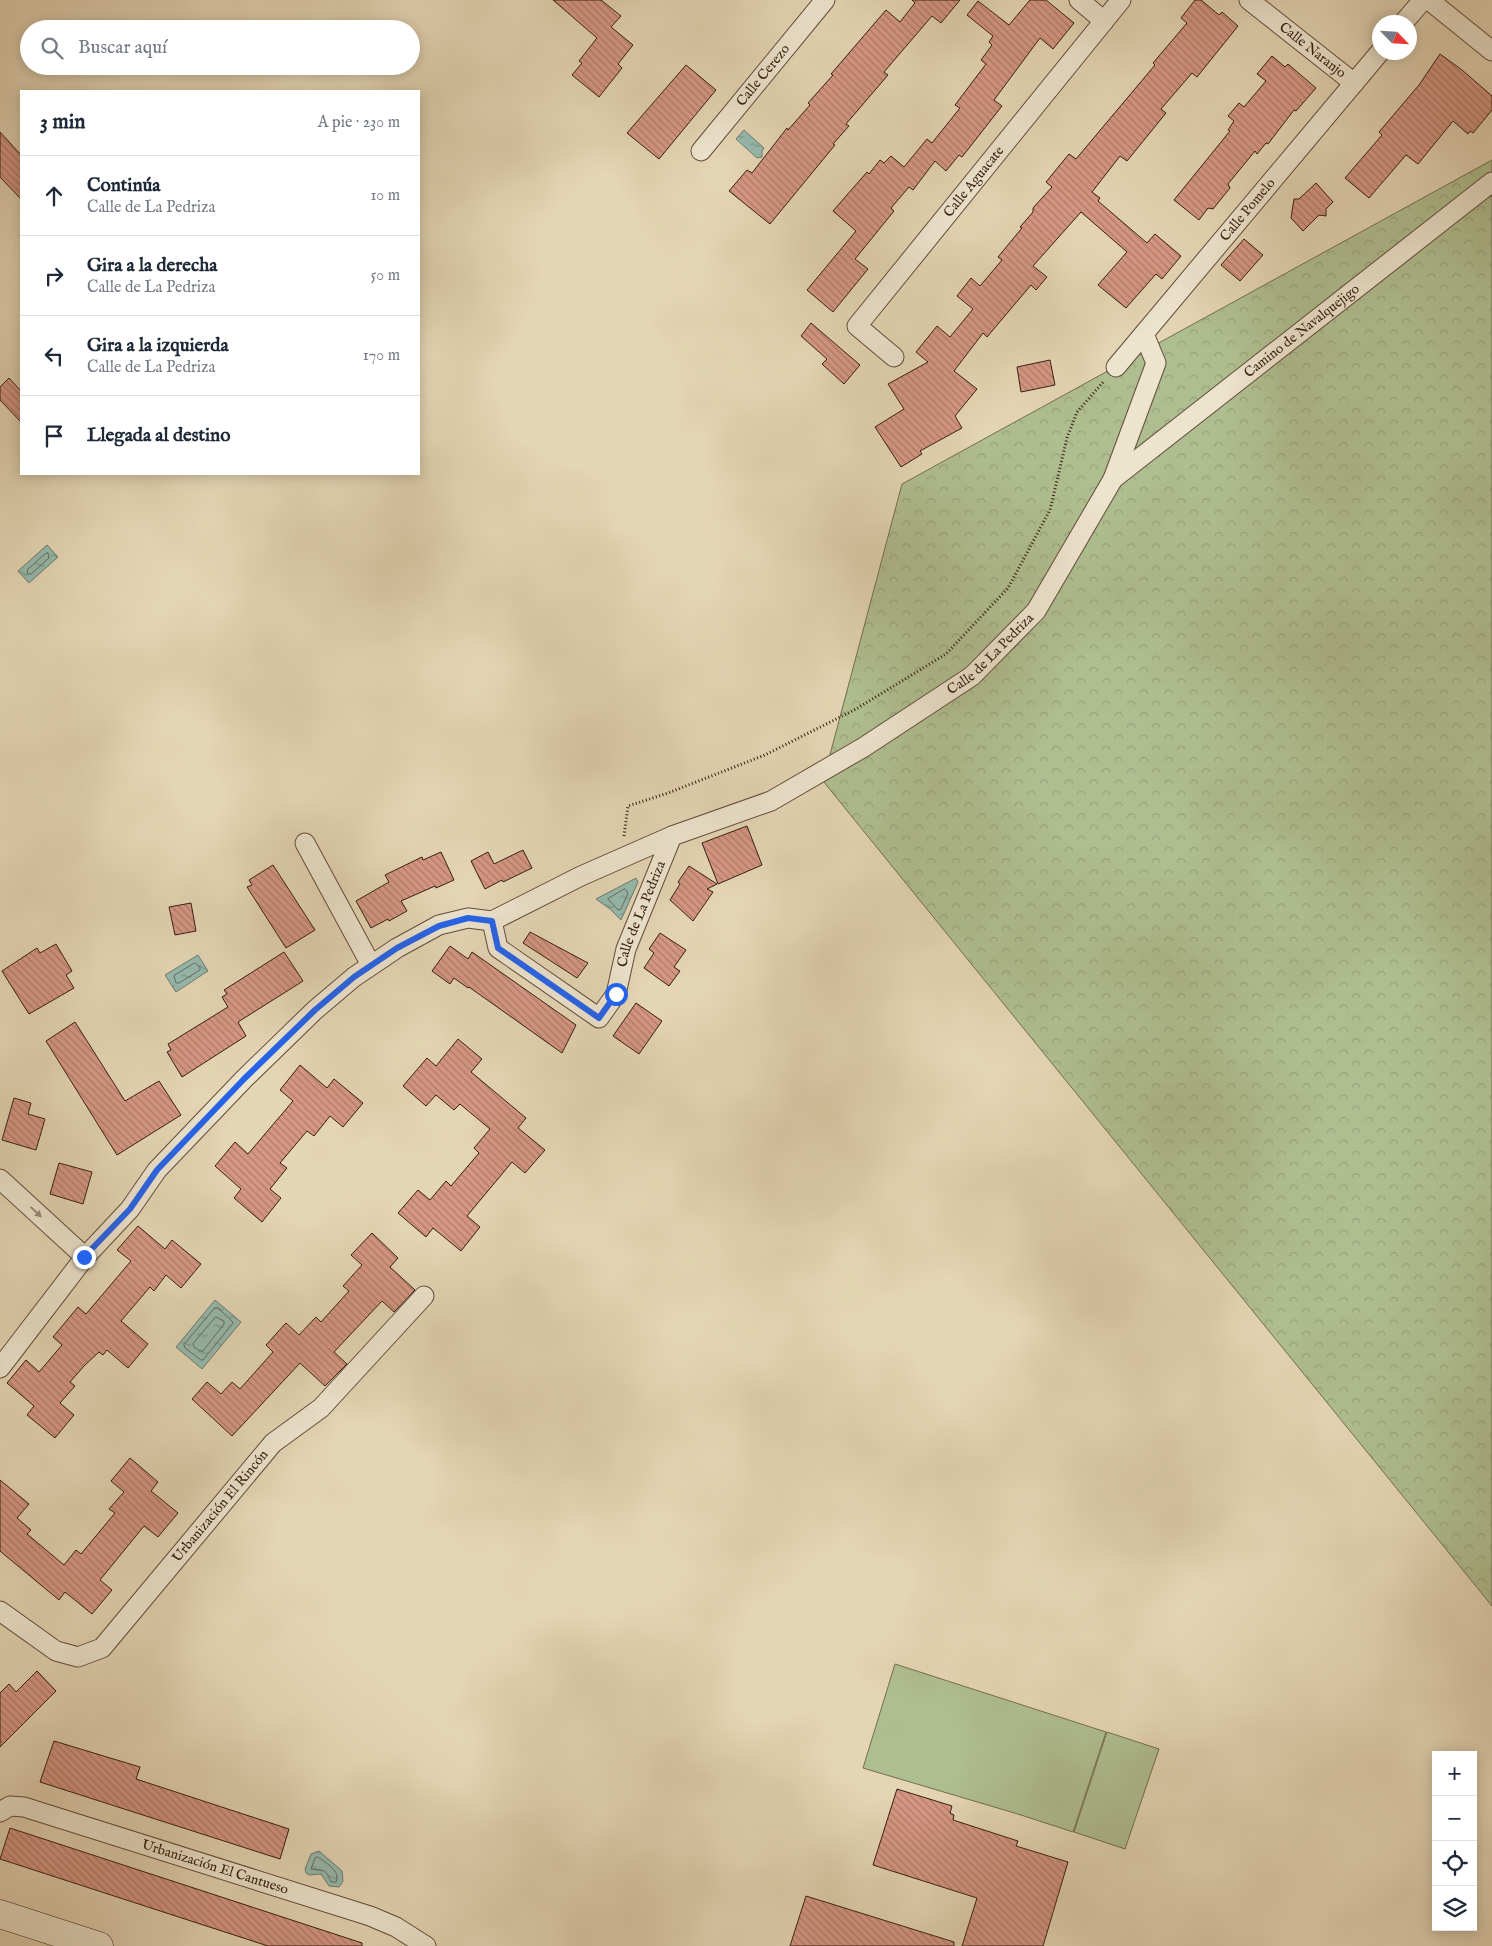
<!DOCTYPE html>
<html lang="es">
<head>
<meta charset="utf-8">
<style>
  body { margin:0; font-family:"IM FELL English",serif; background:#f6f6f7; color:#1f2937 }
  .controls { position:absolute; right:15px; bottom:15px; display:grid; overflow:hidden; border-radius:0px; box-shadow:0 2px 12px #0003 }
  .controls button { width:45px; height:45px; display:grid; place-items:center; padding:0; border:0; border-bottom:1px solid #e0e1e3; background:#fff; color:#1f2937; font:25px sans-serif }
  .compass { position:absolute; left:1372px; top:15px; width:45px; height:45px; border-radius:50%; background:#fff; box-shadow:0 2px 12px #0003; rotate:115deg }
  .stop { position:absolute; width:15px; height:15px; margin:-11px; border:4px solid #2563eb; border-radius:50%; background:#fff }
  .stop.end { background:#2563eb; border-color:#fff; box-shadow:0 1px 5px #0008 }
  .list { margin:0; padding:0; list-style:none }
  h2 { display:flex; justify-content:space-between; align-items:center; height:65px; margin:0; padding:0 20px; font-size:21px }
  h2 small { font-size:16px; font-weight:400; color:#747a83 }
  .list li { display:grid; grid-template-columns:32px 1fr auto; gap:15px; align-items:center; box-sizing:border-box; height:80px; padding:0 20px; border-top:1px solid #e0e1e3 }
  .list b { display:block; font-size:19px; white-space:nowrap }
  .list p { margin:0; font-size:16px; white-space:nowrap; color:#747a83 }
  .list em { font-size:16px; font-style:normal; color:#747a83 }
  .icon { flex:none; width:28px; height:28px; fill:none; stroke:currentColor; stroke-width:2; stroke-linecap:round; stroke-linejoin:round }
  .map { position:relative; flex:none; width:1492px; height:1946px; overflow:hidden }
  .search { position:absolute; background:#fff; box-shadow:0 2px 12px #0003; left:20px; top:20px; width:400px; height:55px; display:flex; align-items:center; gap:12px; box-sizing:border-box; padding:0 18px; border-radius:28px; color:#747a83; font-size:19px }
  .panel { position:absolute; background:#fff; box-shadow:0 2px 12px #0003; left:20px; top:90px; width:400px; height:385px; border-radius:0px }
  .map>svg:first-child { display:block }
  .forest { fill:url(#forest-crowns); stroke:#726e50 }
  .pitch { fill:#afbe90; stroke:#726e50 }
  .water { fill:url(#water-ripples); stroke:#6f7b6f }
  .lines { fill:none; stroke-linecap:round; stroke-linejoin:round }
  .shore { stroke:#666b5f; stroke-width:1 }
  .building { fill:url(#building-back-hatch); stroke:#361d11 }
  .minor-casing { stroke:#624b3a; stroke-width:21 }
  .secondary-casing { stroke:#361d11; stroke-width:29 }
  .path { stroke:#361d11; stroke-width:3; stroke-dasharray:1 2.5; stroke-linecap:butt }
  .minor { stroke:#ede4ce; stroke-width:19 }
  .secondary { stroke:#ede4ce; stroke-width:28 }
  .oneway { fill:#9b8a79 }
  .route { stroke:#2563eb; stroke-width:6 }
  .labels { text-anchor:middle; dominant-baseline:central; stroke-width:4; stroke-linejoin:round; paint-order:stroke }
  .street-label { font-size:14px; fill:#361d11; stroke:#ede4ce }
</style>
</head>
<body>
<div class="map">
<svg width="1492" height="1946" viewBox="0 0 1492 1946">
  <defs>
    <pattern id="forest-crowns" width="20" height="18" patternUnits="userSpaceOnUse" patternTransform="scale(1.25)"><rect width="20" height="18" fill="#afbe90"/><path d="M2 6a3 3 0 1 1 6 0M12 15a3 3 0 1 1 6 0" fill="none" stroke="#97a37b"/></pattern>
    <pattern id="water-ripples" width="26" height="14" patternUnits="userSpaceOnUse" patternTransform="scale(1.25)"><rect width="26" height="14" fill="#95b9ad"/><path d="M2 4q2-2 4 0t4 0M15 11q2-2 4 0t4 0" fill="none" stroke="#7a968b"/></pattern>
    <pattern id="building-back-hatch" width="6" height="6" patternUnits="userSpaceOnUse" patternTransform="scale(1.25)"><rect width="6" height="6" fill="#d69784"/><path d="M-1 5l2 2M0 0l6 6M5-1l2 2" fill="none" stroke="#ae7b6b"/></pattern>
  </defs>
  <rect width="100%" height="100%" fill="#e4d5b4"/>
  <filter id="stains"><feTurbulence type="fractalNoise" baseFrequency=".004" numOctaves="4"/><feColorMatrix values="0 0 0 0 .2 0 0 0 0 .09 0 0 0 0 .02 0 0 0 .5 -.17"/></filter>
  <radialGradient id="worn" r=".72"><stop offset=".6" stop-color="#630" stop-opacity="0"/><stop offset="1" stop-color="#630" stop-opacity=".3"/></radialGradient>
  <path class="forest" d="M 1492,160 L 1492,1606 L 823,781 L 902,484 Z"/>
  <g class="pitch">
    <path d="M 895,1664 L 1106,1732 L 1073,1832 L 1021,1815 L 863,1768 Z"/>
    <path d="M 1107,1732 L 1159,1749 L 1125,1849 L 1074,1832 Z"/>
  </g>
  <g class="water">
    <path d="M 744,130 L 764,148 L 762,151 L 762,157 L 757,158 L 736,139 Z"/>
    <path d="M 47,545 L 58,557 L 29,583 L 18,571 Z"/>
    <path d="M 636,878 L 638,882 L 621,920 L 610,909 L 596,899 Z"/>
    <path d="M 198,955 L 208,971 L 176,992 L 165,975 Z"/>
    <path d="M 215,1300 L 241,1322 L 202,1369 L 176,1347 Z"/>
    <path d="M 319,1851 L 342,1871 L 343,1881 L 339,1887 L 329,1886 L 321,1874 L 309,1875 L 306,1873 L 305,1869 L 311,1854 Z"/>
  </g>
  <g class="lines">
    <g class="shore">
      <path d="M 48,553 L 49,558 L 31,574 L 28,574 L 27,570 L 45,554 Z"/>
      <path d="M 625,889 L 628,893 L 621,909 L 618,910 L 608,899 Z"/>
      <path d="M 195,963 L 200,967 L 200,970 L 179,983 L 176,983 L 174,976 Z"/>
      <path d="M 215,1308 L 218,1308 L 232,1321 L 233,1323 L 203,1360 L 201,1360 L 185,1348 L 184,1345 Z"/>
      <path d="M 216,1317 L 224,1321 L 224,1324 L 203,1351 L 200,1351 L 194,1347 L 193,1344 Z"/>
      <path d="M 318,1857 C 326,1863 341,1871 336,1882 L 331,1882 C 326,1868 323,1871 311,1869 L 315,1858 Z"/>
    </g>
  </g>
  <g class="building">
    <path d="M 553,0 L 601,0 L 621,16 L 611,27 L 633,45 L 618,64 L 622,68 L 599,97 L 572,75 L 582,63 L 579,61 L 597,38 Z"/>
    <path d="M 912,0 L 960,0 L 941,23 L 932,16 L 884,72 L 888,75 L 846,124 L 849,126 L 833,144 L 835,145 L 770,224 L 729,191 L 747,170 L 752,173 L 787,128 L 788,130 L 810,105 L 808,103 L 833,75 L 831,74 L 886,10 L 900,22 L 915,3 Z"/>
    <path d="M 1030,0 L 1046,0 L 1074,23 L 1053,49 L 1040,38 L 994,100 L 1002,106 L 962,157 L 959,155 L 946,171 L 935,161 L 913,190 L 909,187 L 891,208 L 894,211 L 855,259 L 868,269 L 833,312 L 807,290 L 856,231 L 833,211 L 867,172 L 869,174 L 880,160 L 884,163 L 891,156 L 904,167 L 927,139 L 932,143 L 960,108 L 955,105 L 986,64 L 981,60 L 992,45 L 989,42 L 993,36 L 967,15 L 978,1 L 1009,25 Z"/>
    <path d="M 1195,0 L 1201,0 L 1219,15 L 1222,12 L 1238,26 L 1197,77 L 1192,73 L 1161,109 L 1166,113 L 1127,161 L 1120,156 L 1092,192 L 1100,198 L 1098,201 L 1147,243 L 1155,234 L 1181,256 L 1162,279 L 1156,274 L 1126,308 L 1098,285 L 1127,252 L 1081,212 L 1033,266 L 1047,277 L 1036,290 L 1031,285 L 987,337 L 983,333 L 954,371 L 977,389 L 955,416 L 962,428 L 920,451 L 922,454 L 901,467 L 875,427 L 904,409 L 888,384 L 928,362 L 916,352 L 937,326 L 950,337 L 973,309 L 957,296 L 971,278 L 980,286 L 1002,260 L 998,257 L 1022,228 L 1020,227 L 1033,212 L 1033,208 L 1052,187 L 1046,182 L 1069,154 L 1076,159 L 1155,65 L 1153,63 L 1187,23 L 1181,18 Z"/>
    <path d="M 1440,54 L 1462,70 L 1492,96 L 1492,110 L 1473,133 L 1470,131 L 1468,134 L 1453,121 L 1418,164 L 1406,155 L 1369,198 L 1345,178 L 1382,135 L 1379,132 L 1419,85 Z"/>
    <path d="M 1272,56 L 1285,67 L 1288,64 L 1316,88 L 1296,111 L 1294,110 L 1268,144 L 1266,143 L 1257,154 L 1255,151 L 1228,184 L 1230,188 L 1213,209 L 1208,208 L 1199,220 L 1174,200 L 1230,131 L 1228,130 L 1234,121 L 1228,116 L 1239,103 L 1244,107 L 1266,81 L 1257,74 Z"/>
    <path d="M 686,65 L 716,90 L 659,159 L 627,133 Z"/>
    <path d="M 0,132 L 21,155 L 21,199 L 0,177 Z"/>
    <path d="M 1316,183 L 1333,202 L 1326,209 L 1326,216 L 1319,215 L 1303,231 L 1291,218 L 1294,199 L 1299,199 Z"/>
    <path d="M 1244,239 L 1263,255 L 1240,281 L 1221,265 Z"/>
    <path d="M 811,323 L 860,365 L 844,384 L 822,364 L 827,359 L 801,336 Z"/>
    <path d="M 1050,360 L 1055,385 L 1021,392 L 1017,367 Z"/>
    <path d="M 9,378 L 21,391 L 21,422 L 0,400 L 0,387 Z"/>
    <path d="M 747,826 L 762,865 L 718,884 L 702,843 Z"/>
    <path d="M 523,850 L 532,868 L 503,882 L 502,880 L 485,889 L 471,861 L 488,852 L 494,864 Z"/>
    <path d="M 441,852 L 454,880 L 436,888 L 435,886 L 401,901 L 407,911 L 389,921 L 388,919 L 371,928 L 356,901 L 389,882 L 385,875 L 422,857 L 423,860 Z"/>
    <path d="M 273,865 L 315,930 L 286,948 L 247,887 L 252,885 L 249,880 Z"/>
    <path d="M 689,866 L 717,884 L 707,889 L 713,892 L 693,921 L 670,900 L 680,884 L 678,882 Z"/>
    <path d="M 191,903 L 196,931 L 175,935 L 169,907 Z"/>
    <path d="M 530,932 L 588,963 L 577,978 L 523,943 Z"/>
    <path d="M 660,933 L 686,950 L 674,967 L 680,971 L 669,986 L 644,968 L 654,953 L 649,949 Z"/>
    <path d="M 56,944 L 72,971 L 66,975 L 74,988 L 29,1014 L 2,971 L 37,948 L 40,953 Z"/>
    <path d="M 450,946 L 468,959 L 472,952 L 576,1025 L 562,1053 L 469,987 L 468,988 L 454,978 L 450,984 L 432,971 Z"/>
    <path d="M 284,952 L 303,981 L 238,1022 L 246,1036 L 182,1077 L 167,1052 L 171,1050 L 168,1044 L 228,1007 L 222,997 L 227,994 L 224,990 Z"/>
    <path d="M 636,1003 L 662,1021 L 639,1054 L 613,1036 Z"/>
    <path d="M 75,1022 L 125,1101 L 159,1081 L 181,1115 L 117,1155 L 46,1041 Z"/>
    <path d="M 458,1039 L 482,1059 L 471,1072 L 526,1118 L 518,1128 L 545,1150 L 525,1173 L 512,1162 L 467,1216 L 480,1227 L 461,1251 L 433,1228 L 426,1237 L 398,1213 L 418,1190 L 430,1200 L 446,1181 L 451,1186 L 479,1153 L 474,1148 L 490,1129 L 460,1104 L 454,1110 L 436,1095 L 426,1106 L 403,1086 L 427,1058 L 436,1066 Z"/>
    <path d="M 300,1065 L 327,1088 L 334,1079 L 363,1103 L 343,1127 L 330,1116 L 314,1136 L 307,1131 L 280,1163 L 287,1168 L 270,1189 L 281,1198 L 262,1222 L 234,1198 L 241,1189 L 215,1166 L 235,1142 L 248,1154 L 293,1101 L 280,1090 Z"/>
    <path d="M 14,1098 L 31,1103 L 28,1114 L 45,1119 L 36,1150 L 2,1140 Z"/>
    <path d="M 59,1163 L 92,1172 L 83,1204 L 50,1194 Z"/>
    <path d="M 138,1226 L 165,1249 L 172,1240 L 201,1264 L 181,1288 L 166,1275 L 154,1291 L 150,1287 L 121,1321 L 148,1344 L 128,1368 L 107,1350 L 103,1355 L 99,1352 L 84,1366 L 70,1382 L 75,1386 L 60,1403 L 74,1415 L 55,1438 L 27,1415 L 34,1406 L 7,1383 L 26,1360 L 39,1372 L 62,1345 L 53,1337 L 78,1307 L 86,1314 L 131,1261 L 117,1250 Z"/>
    <path d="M 372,1233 L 398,1258 L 390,1267 L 415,1290 L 394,1312 L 382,1301 L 334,1352 L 347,1364 L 325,1386 L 300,1363 L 232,1436 L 192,1399 L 207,1382 L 221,1394 L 232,1382 L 240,1389 L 273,1352 L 266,1345 L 286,1323 L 299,1335 L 316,1317 L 321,1322 L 349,1291 L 343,1286 L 362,1265 L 351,1255 Z"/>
    <path d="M 130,1458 L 158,1482 L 151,1491 L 178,1513 L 158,1537 L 144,1526 L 100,1580 L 112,1590 L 92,1614 L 65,1592 L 59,1600 L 0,1551 L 0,1480 L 29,1504 L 17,1518 L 31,1530 L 27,1534 L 64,1565 L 76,1550 L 81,1554 L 115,1513 L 109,1509 L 124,1492 L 111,1481 Z"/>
    <path d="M 37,1671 L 56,1691 L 0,1747 L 0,1693 L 9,1684 L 16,1692 Z"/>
    <path d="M 54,1741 L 140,1767 L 136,1779 L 289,1829 L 280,1859 L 40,1782 Z"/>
    <path d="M 897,1789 L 952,1806 L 950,1813 L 954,1815 L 953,1820 L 1018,1841 L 1016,1846 L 1068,1862 L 1043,1946 L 962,1946 L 977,1898 L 873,1865 Z"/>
    <path d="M 10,1828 L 362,1943 L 362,1946 L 268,1946 L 0,1859 Z"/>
    <path d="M 806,1896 L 954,1942 L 954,1946 L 790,1946 Z"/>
  </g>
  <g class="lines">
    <defs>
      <g id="minor">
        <path d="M 1079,0 L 1104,21"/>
        <path id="s1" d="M 1249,0 L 1354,83"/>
        <path d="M 1429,0 L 1492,51"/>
        <path d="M 1404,22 L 1423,0"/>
        <path id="s2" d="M 701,151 L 825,0"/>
        <path id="s3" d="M 894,357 L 857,326 L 1121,0"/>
        <path id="s4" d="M 1116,367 L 1380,52"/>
        <path id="s5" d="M 1113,479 L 1492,182"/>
        <path d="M 305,843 L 371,965"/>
        <path id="s6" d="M 492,921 L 498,948 L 599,1018 L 616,994 L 626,949 L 672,836"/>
        <path d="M 0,1179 L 85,1257"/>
        <path id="s7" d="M 0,1368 L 85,1257 L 130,1209 L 157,1170 L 244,1079 L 315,1010 L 354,977 L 397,948 L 439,925 L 468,918 L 492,921 L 581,876 L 672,836 L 771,801 L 864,747 L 972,676 L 1036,611 L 1113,479 L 1156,363 L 1144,334"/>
        <path id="s8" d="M 0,1611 L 56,1651 L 78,1657 L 102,1648 L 273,1443 L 321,1408 L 424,1296"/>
        <path id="s9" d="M 0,1812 L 10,1806 L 24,1807 L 370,1916 L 396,1927 L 426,1946"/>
      </g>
      <path id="secondary" d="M 0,1914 L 99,1946"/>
    </defs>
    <use href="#minor" class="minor-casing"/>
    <use href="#secondary" class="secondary-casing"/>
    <path class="path" d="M 624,836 L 628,806 L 668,793 L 765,755 L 856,709 L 946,654 L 1008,588 L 1050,510 L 1067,438 L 1077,412 L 1104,381"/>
    <use href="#minor" class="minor"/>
    <use href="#secondary" class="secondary"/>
  </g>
  <defs><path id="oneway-solid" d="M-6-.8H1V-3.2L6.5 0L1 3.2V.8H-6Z" transform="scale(1.25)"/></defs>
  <use class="oneway" href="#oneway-solid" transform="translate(36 1212) rotate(43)"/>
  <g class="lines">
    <path class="route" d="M 84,1257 L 130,1209 L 157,1170 L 244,1079 L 315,1010 L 354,977 L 397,948 L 439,926 L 468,918 L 492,921 L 498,948 L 599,1018 L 616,994"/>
  </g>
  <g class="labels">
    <g class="street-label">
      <text stroke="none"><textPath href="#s1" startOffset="81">Calle Naranjo</textPath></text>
      <text stroke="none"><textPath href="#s2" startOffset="98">Calle Cerezo</textPath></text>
      <text stroke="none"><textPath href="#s3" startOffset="234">Calle Aguacate</textPath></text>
      <text stroke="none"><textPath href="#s4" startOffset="205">Calle Pomelo</textPath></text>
      <text stroke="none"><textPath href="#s5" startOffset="240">Camino de Navalquejigo</textPath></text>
      <text stroke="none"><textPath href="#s7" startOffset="1252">Calle de La Pedriza</textPath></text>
      <text stroke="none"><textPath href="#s6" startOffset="264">Calle de La Pedriza</textPath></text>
      <text stroke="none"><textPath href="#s8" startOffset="302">Urbanización El Rincón</textPath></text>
      <text stroke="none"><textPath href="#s9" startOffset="226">Urbanización El Cantueso</textPath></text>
    </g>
  </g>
  <rect width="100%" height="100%" filter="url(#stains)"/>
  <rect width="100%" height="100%" fill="url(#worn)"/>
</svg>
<div class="controls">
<button>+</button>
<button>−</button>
<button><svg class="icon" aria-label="locate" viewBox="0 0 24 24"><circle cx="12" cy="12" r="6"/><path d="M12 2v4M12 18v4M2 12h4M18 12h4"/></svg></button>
<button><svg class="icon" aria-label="layers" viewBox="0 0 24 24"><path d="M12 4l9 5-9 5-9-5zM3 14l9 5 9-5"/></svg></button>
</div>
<svg class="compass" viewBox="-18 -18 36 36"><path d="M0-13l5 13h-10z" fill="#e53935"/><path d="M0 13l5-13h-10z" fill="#747a83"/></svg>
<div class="stop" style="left:616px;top:994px"></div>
<div class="stop end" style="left:84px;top:1257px"></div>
<div class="search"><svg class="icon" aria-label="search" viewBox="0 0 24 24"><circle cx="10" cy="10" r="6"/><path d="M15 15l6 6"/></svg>Buscar aquí</div>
<section class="panel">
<h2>3 min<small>A pie · 230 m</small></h2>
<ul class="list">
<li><svg class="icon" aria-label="ahead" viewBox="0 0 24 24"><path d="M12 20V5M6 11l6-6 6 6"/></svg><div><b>Continúa</b><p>Calle de La Pedriza</p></div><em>10 m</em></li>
<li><svg class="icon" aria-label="right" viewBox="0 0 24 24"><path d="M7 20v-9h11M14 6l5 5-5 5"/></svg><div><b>Gira a la derecha</b><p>Calle de La Pedriza</p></div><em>50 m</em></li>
<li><svg class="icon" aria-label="left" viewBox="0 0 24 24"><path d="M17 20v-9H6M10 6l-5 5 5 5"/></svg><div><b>Gira a la izquierda</b><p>Calle de La Pedriza</p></div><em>170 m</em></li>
<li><svg class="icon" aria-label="arrive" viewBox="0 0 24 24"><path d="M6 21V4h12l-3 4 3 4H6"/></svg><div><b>Llegada al destino</b></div></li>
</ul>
</section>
</div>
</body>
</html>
